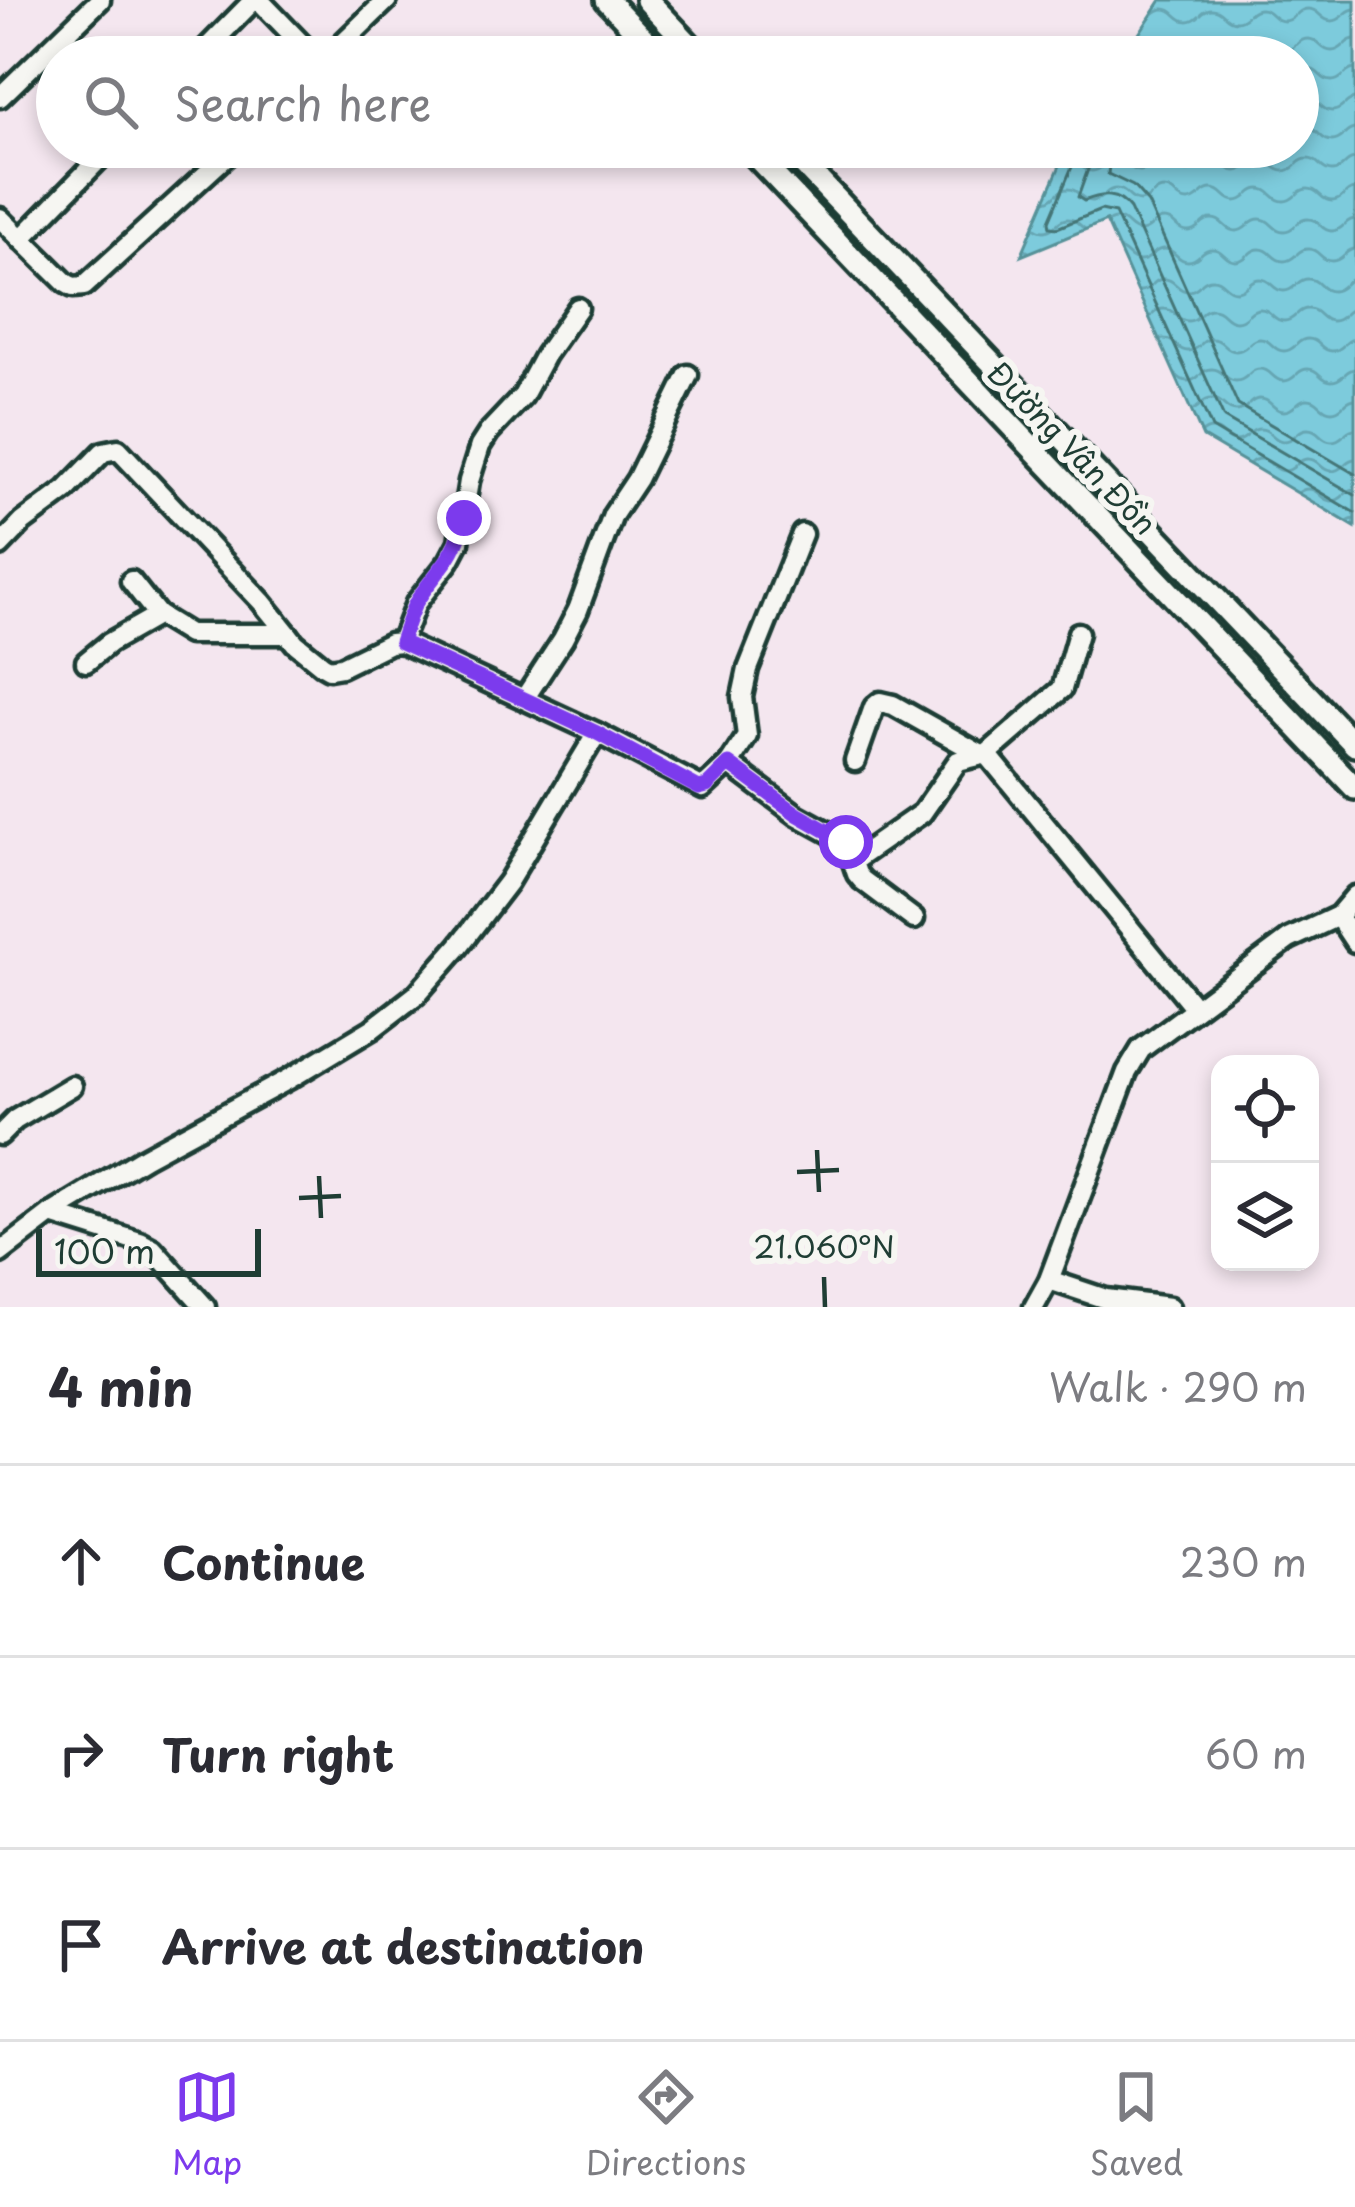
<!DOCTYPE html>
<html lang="en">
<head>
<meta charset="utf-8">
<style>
  body { margin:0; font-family:"Playpen Sans",sans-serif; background:#f7f7f7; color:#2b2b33 }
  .controls { position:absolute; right:36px; bottom:36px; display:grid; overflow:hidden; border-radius:24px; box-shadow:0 6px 18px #0003 }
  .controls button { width:108px; height:108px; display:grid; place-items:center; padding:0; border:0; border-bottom:3px solid #e1e1e2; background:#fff; color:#2b2b33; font:60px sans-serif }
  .scale { position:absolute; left:36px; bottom:30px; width:225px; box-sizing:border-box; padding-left:12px; border:6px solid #1f3d34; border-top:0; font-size:33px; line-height:42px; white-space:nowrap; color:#1f3d34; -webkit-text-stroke:9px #f6f6f2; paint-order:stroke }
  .stop { position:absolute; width:36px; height:36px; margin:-27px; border:9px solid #7c3aed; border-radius:50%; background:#fff }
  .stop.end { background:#7c3aed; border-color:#fff; box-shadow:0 3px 12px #0008 }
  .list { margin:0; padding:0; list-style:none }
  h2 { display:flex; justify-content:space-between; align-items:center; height:156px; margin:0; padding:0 48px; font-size:51px }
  h2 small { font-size:39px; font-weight:400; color:#7c7c81 }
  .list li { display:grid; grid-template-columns:78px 1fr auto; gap:36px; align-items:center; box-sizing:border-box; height:192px; padding:0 48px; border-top:3px solid #e1e1e2 }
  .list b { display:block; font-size:45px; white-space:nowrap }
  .list em { font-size:39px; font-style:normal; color:#7c7c81 }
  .icon { flex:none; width:66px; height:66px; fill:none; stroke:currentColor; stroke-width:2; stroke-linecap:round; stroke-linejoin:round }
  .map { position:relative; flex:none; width:1355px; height:1307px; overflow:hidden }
  .search { position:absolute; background:#fff; box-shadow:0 6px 18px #0003; left:36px; right:36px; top:36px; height:132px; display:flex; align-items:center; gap:30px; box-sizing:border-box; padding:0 42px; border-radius:66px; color:#7c7c81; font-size:45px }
  .sheet { height:732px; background:#fff }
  nav { display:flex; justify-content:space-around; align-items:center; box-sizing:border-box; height:168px; border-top:3px solid #e1e1e2; background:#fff; font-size:33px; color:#7c7c81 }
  nav a { display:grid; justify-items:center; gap:6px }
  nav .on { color:#7c3aed }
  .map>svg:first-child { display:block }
  .water { fill:url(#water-waves); stroke:#579299; stroke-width:3 }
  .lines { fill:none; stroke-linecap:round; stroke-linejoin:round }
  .shore { stroke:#457677; stroke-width:3 }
  .minor-casing { stroke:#1f3d34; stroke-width:27 }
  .major-casing { stroke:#1f3d34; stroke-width:30 }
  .minor { stroke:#f6f6f2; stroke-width:18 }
  .major { stroke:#f6f6f2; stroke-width:21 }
  .route { stroke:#7c3aed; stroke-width:15 }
  .ticks { fill:none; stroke:#1f3d34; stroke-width:4.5 }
  .labels { text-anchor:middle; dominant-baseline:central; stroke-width:12; stroke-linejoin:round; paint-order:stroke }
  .street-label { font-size:30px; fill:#1f3d34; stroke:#f6f6f2 }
  .ticks-label { font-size:30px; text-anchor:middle; fill:#1f3d34; stroke:#f6f6f2; stroke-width:12; stroke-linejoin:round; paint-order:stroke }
</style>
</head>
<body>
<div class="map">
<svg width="1355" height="1307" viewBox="0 0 1355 1307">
  <defs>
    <pattern id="water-waves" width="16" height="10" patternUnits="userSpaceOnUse" patternTransform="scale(3)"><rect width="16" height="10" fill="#7dcbdc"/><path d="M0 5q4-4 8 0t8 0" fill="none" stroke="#66a6b3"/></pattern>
  </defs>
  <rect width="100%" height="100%" fill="#f4e6ef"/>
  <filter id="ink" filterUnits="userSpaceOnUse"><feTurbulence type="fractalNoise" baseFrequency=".00833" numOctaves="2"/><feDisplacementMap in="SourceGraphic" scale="24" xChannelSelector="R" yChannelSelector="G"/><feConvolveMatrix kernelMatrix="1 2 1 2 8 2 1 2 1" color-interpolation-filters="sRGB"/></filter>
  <g filter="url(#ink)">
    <path class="water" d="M 1161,0 L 1355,0 L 1355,527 L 1203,437 L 1106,221 L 1021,256 L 1068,147 L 1298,147 L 1298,57 L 1124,57 Z"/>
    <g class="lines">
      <g class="shore">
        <path d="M 1078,147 L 1077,155 L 1049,221 L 1050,227 L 1057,228 L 1101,210 L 1115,213 L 1212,428 L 1355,513"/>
        <path d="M 1093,147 L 1092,158 L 1078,197 L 1084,201 C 1102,194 1117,192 1130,209 L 1224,418 L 1355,495"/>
        <path d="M 1111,147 L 1108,174 L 1133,186 L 1148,203 L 1238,405 L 1355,474"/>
      </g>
      <defs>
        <g id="minor">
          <path d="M 259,0 L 314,57"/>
          <path d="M 198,57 L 254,0"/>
          <path d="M 328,57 L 387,0"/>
          <path d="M 0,97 L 100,0"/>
          <path d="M 0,218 L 66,283 L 73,287 L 84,286 L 236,147"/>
          <path d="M 21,239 L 111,147"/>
          <path d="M 0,546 L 23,522 L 66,490 L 103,452 L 118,449 L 262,602 L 295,643 L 322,665 L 329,669 L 341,667 L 390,643 L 401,642 L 597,733 L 703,788 L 729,764 L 747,736 L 742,697 L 748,669 L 802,534"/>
          <path d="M 131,581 L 158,615 L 189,634 L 288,634"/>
          <path d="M 401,642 L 416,603 L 449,561 L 459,542 L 469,481 L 480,446 L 489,432 L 523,396 L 545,355 L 578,308"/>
          <path d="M 86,662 L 109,643 L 158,615"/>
          <path d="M 524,699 L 563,639 L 578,610 L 613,515 L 637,479 L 688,375"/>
          <path d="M 987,754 L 1195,1008"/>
          <path d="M 855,761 L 874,707 L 880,702 L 893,705 L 980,754"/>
          <path d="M 729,764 L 797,815 L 846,842 L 857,874 L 862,880 L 914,919"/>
          <path d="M 853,861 L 922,813 L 958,761 L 987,754 L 1062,689 L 1078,633"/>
          <path d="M 1338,916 L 1355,942"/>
          <path d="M 0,1135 L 15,1120 L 72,1086"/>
          <path d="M 51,1214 L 140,1242 L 153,1249 L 205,1307"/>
          <path d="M 0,1253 L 51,1214 L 145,1157 L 289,1079 L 372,1029 L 416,995 L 459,946 L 508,882 L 597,733"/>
          <path d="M 1049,1280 L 1106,1299 L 1169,1307"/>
          <path d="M 1034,1307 L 1049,1280 L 1127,1072 L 1141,1049 L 1289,939 L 1338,916 L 1355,896"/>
        </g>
        <g id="major">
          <path d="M 607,0 L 661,57"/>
          <path d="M 647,0 L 701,57"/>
          <path d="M 747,147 L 1355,788"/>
          <path d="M 787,147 L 1355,745"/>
        </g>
      </defs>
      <use href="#minor" class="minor-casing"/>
      <use href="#major" class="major-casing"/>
      <use href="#minor" class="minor"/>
      <use href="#major" class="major"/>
    </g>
  </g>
  <g class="lines" filter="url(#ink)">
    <path class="route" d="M 464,518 C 456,561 435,570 415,604 C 409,616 405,629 401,642 L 597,733 L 699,788 L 707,786 L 729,764 L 797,814 L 846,842"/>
  </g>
  <path class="ticks" d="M 817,1150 L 819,1192M 797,1172 L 839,1170M 319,1176 L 321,1218M 299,1198 L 341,1196M 824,1277 L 825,1307"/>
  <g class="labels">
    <g class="street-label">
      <text transform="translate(1073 447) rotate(46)">Đường Vân Đồn</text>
    </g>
  </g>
  <g class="ticks-label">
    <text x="824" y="1258">21.060°N</text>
  </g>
</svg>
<div class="controls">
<button><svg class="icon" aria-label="locate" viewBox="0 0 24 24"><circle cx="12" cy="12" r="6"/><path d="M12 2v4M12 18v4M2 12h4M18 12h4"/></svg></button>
<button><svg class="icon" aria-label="layers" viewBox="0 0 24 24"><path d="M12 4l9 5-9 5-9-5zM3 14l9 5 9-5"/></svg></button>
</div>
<div class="scale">100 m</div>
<div class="stop" style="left:846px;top:842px"></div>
<div class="stop end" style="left:464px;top:518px"></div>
<div class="search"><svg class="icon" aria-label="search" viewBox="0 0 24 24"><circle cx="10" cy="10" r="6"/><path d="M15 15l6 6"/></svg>Search here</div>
</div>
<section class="sheet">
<h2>4 min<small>Walk · 290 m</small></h2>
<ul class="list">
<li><svg class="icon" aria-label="ahead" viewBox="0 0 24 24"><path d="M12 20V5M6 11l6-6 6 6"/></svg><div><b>Continue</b></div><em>230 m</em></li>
<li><svg class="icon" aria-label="right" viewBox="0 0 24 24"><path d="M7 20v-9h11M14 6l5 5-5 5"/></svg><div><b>Turn right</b></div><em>60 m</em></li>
<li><svg class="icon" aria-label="arrive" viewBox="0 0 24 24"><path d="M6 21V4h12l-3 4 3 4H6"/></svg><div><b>Arrive at destination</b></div></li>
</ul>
</section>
<nav>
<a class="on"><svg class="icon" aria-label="map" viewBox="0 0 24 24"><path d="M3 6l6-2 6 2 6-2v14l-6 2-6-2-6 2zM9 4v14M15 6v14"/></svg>Map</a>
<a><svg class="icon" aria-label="directions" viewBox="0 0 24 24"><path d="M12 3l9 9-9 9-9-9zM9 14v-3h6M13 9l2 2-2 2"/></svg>Directions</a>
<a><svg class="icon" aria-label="saved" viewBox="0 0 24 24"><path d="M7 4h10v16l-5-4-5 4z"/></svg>Saved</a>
</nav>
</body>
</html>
